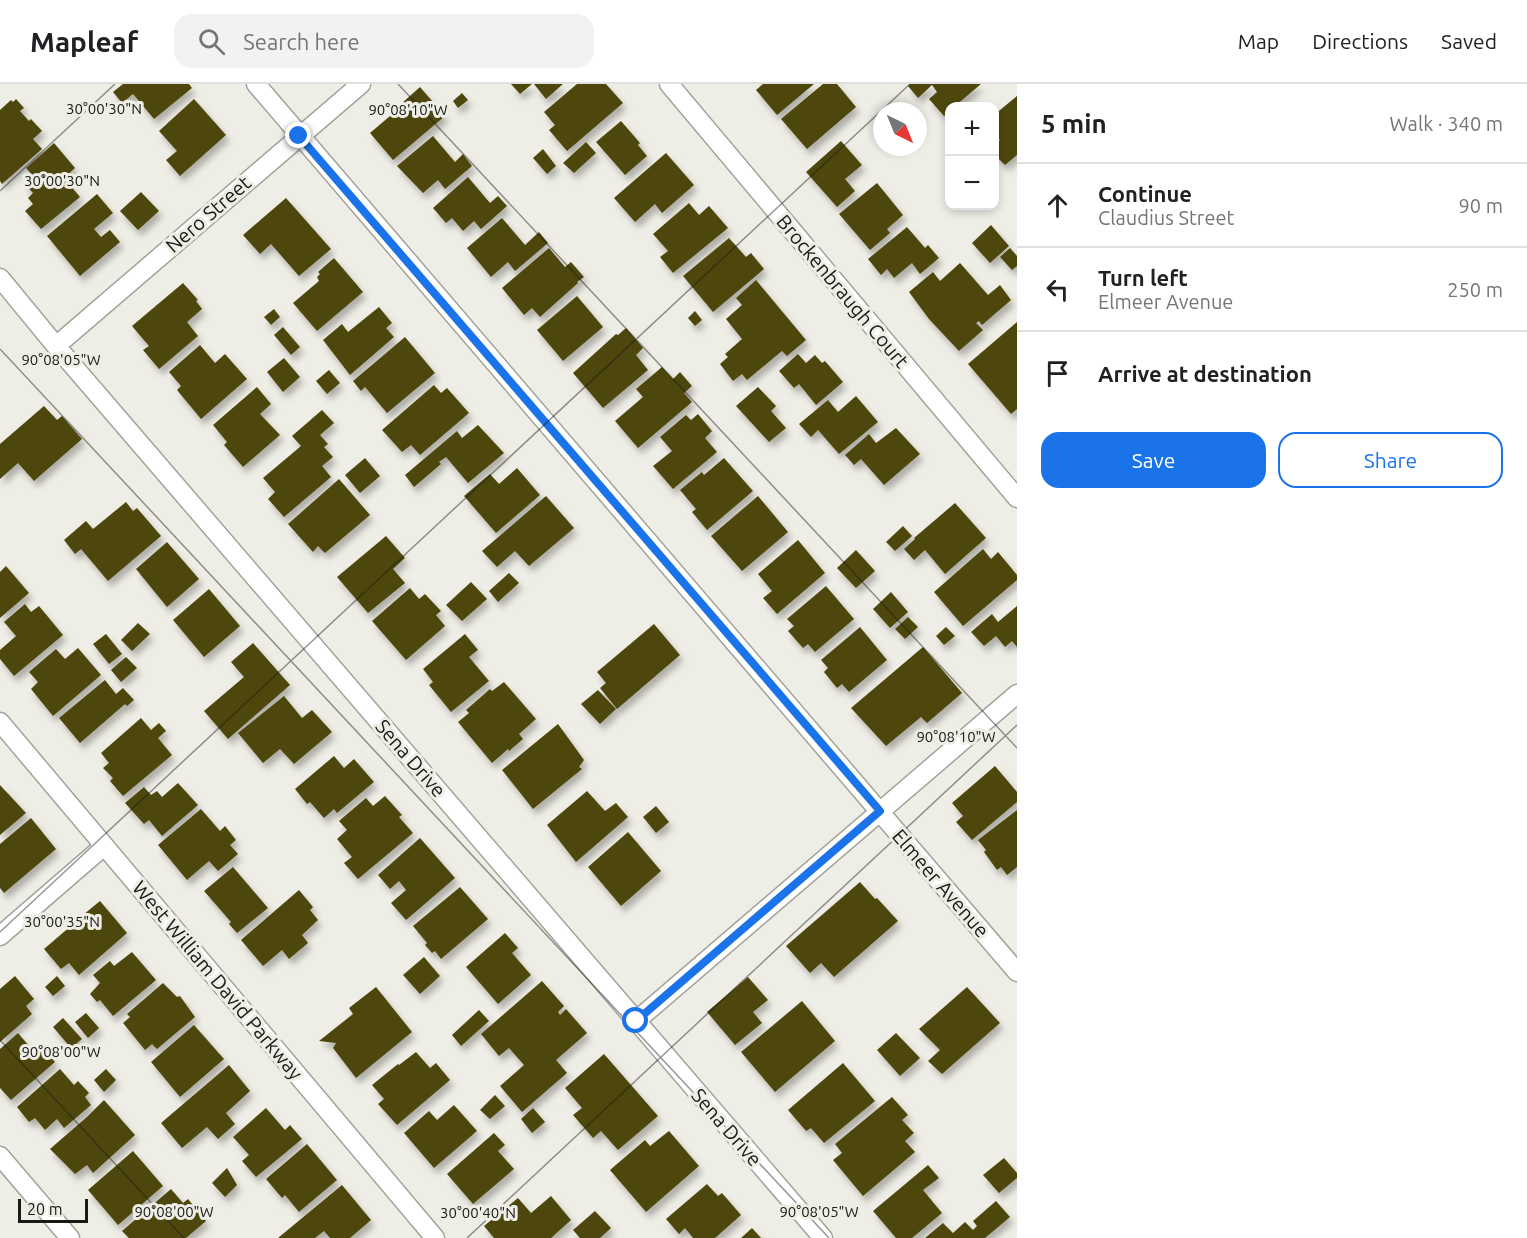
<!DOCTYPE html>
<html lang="en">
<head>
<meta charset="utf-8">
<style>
  body { margin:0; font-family:Ubuntu,sans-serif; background:#f2f2f2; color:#202124 }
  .controls { position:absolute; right:18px; top:18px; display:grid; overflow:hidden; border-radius:12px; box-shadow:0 3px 9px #0003 }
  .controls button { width:54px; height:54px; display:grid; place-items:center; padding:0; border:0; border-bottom:2px solid #e0e0e0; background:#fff; color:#202124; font:30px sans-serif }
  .compass { position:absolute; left:873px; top:18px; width:54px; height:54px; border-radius:50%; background:#fff; box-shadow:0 3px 9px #0003; rotate:137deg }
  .scale { position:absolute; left:18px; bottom:15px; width:70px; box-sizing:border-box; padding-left:6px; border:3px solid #191916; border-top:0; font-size:16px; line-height:21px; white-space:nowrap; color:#191916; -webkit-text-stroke:4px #efeee6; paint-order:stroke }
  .stop { position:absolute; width:18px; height:18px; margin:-14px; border:4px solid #1a73e8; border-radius:50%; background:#fff }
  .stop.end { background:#1a73e8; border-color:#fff; box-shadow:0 2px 6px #0008 }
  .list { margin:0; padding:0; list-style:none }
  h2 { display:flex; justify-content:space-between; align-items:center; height:78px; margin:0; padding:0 24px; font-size:26px }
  h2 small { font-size:20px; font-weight:400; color:#757577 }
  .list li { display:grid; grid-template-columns:39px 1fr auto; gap:18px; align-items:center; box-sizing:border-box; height:84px; padding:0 24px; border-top:2px solid #e0e0e0 }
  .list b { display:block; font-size:22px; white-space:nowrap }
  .list p { margin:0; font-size:20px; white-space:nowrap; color:#757577 }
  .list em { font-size:20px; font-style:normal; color:#757577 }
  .actions { display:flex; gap:12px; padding:18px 24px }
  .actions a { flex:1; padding:14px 0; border:2px solid #1a73e8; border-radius:18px; text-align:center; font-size:21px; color:#1a73e8 }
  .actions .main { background:#1a73e8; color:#fff }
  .icon { flex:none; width:33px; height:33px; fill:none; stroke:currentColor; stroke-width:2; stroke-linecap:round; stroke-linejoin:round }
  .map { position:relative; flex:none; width:1017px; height:1154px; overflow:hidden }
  header { display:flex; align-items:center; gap:36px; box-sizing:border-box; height:84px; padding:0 30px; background:#fff; border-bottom:2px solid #e0e0e0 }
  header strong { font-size:28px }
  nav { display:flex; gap:33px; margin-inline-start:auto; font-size:21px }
  .search { width:420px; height:54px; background:#f2f2f2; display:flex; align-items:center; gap:15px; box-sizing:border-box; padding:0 21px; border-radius:18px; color:#757577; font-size:22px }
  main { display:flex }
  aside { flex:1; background:#fff }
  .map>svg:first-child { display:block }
  .building { fill:#4d4708; filter:url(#shadow) }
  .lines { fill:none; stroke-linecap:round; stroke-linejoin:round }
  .street-casing { stroke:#a3a29b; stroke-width:21 }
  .street { stroke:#fff; stroke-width:18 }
  .route { stroke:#1a73e8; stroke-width:8 }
  .ticks { fill:none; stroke:#191916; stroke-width:1.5; stroke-opacity:0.45 }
  .labels { text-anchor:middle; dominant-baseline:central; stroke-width:6; stroke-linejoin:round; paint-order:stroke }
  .street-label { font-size:20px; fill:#191916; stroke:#efeee6 }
  .ticks-label { font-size:15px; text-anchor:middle; fill:#191916; stroke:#efeee6; stroke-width:6; stroke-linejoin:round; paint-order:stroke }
</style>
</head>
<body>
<header>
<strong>Mapleaf</strong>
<div class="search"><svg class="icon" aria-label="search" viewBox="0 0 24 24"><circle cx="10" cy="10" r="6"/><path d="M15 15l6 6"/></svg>Search here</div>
<nav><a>Map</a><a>Directions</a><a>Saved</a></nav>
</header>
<main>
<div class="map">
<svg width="1017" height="1154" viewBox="0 0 1017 1154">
  <defs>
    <filter id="shadow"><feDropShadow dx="3.5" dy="6" stdDeviation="3" flood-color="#0004"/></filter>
  </defs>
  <rect width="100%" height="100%" fill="#efeee6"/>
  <g class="building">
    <path d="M 123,0 L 189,0 L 192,4 L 154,35 L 133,10 L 122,19 L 113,8 Z"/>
    <path d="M 511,0 L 532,0 L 520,10 Z"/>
    <path d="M 534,0 L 563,0 L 546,15 Z"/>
    <path d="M 577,0 L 606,0 L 623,19 L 567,67 L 549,46 L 555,41 L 544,28 Z"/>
    <path d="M 763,0 L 814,0 L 777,31 L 756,6 Z"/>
    <path d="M 823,0 L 837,0 L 856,23 L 807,65 L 781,35 Z"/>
    <path d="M 910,0 L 981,0 L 955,22 L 950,22 L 950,27 L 944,32 L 929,15 L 937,8 L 932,1 L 918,14 L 908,2 Z"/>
    <path d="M 420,3 L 445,32 L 393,76 L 370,49 L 403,21 L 402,19 Z"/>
    <path d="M 462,9 L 468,16 L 458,24 L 453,17 Z"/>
    <path d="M 1017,12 L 1017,71 L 1005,81 L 994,70 L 994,60 L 1000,56 L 994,49 L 994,31 Z"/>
    <path d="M 16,15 L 24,24 L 20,27 L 29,37 L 31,35 L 42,47 L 33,55 L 42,65 L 2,100 L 0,97 L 0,26 L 11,16 L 13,18 Z"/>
    <path d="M 194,15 L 226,51 L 180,92 L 166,76 L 177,67 L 159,47 Z"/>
    <path d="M 621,37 L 640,59 L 638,61 L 647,72 L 625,91 L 596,58 Z"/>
    <path d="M 433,52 L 455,78 L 463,70 L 472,82 L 445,105 L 438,96 L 423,109 L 397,82 Z"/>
    <path d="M 841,57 L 862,81 L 845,95 L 855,107 L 837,123 L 806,88 Z"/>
    <path d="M 586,58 L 596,69 L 574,89 L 563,79 Z"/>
    <path d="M 54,59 L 75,84 L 64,94 L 80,113 L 41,145 L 25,127 L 33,120 L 28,114 L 33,109 L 24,99 L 33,92 L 26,84 Z"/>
    <path d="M 543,65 L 556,82 L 547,90 L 533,74 Z"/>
    <path d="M 666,69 L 694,101 L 662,129 L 655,120 L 635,138 L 614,114 Z"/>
    <path d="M 468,93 L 490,119 L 498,112 L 507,122 L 481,145 L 474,137 L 463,147 L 452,134 L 446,139 L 433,124 Z"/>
    <path d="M 877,99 L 903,131 L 887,145 L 890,149 L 870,166 L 839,130 Z"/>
    <path d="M 141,108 L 159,127 L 138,146 L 120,127 Z"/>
    <path d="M 97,110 L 113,129 L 94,145 L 101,153 L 110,146 L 120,158 L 80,192 L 47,152 Z"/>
    <path d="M 286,114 L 331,165 L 299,192 L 271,160 L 260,170 L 243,151 Z"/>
    <path d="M 689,119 L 699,131 L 709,122 L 728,144 L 673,189 L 660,173 L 668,167 L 653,150 Z"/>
    <path d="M 502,134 L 525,161 L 539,148 L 548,159 L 515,187 L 508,178 L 491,193 L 467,164 Z"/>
    <path d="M 991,141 L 1009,162 L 990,179 L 972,159 Z"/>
    <path d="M 907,143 L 925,164 L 928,161 L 939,174 L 920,190 L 912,179 L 894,194 L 887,185 L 881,191 L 868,175 Z"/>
    <path d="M 729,154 L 746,173 L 751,169 L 764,185 L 713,228 L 683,192 Z"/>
    <path d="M 549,164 L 565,183 L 571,178 L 584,193 L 577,198 L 578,199 L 540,233 L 532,224 L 524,231 L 502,204 Z"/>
    <path d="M 1010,164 L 1017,172 L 1017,182 L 1012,186 L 1000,173 Z"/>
    <path d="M 334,174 L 363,208 L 317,247 L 293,219 L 319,197 L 317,193 L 320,190 L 318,188 Z"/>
    <path d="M 960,179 L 988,211 L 1000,201 L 1011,216 L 982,241 L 979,237 L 976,239 L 983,246 L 959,267 L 929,235 L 909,208 L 933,188 L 940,197 Z"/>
    <path d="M 756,196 L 806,256 L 787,272 L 782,267 L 747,296 L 742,290 L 733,297 L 720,280 L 728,273 L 725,270 L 742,255 L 726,235 L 742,221 L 736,214 Z"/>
    <path d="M 183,199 L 198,216 L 196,217 L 202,225 L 187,238 L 198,252 L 159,285 L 143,266 L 149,262 L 132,242 Z"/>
    <path d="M 577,212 L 603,243 L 563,277 L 537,246 Z"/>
    <path d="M 379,223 L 392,239 L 386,244 L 394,253 L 350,291 L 323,256 L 342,240 L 348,248 Z"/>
    <path d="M 274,225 L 280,233 L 271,241 L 264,233 Z"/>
    <path d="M 695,227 L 702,236 L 695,242 L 688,234 Z"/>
    <path d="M 1017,238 L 1017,325 L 1011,330 L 968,280 Z"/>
    <path d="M 283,243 L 300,263 L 291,271 L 274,251 Z"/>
    <path d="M 626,244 L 643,264 L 636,271 L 648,286 L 603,324 L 573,289 L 616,250 L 618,251 Z"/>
    <path d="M 405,253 L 435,289 L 387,329 L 365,303 L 361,307 L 353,297 Z"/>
    <path d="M 200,261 L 215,279 L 225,270 L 247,295 L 201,335 L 177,306 L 181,302 L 169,288 Z"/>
    <path d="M 798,270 L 806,279 L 815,271 L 822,279 L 825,277 L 843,298 L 816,321 L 799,300 L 794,304 L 779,287 Z"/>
    <path d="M 284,274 L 300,293 L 283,308 L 267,288 Z"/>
    <path d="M 662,283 L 673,295 L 680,288 L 692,302 L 684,309 L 692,318 L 638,364 L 615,337 L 643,313 L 636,305 Z"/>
    <path d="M 329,286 L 340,299 L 327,310 L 316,297 Z"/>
    <path d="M 434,301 L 441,309 L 447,304 L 469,329 L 420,371 L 411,361 L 402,368 L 382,346 Z"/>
    <path d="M 257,303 L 271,320 L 260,330 L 280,351 L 243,383 L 224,361 L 227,358 L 213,341 Z"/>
    <path d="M 758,303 L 776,322 L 771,327 L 786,344 L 769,358 L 736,322 Z"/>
    <path d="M 856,312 L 878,338 L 839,370 L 818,346 L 811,353 L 799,340 L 828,316 L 838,328 Z"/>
    <path d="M 44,322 L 57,336 L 62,332 L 82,355 L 34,397 L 18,379 L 0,395 L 0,360 Z"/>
    <path d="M 322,326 L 334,339 L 320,351 L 328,360 L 324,363 L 333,373 L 322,382 L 331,393 L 284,433 L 268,415 L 275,408 L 263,394 L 301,362 L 292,352 Z"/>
    <path d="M 698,330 L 712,347 L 705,354 L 717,368 L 673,405 L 653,382 L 672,367 L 660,353 L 686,331 L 691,336 Z"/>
    <path d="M 478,341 L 504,369 L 468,399 L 446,373 L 439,378 L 441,380 L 414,403 L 405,391 L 457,347 L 462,354 Z"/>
    <path d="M 896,344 L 920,370 L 884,401 L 861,375 L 854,381 L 845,371 L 869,350 L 876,359 Z"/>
    <path d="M 365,374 L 380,392 L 360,409 L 345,391 Z"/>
    <path d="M 724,374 L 753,407 L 707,446 L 692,428 L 696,425 L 680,406 L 702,388 L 704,391 Z"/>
    <path d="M 517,384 L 540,411 L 496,449 L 464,412 L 490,390 L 499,400 Z"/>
    <path d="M 339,395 L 370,431 L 325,469 L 318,462 L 313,468 L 288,440 Z"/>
    <path d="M 546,412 L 574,444 L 529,482 L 515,467 L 497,483 L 482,467 Z"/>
    <path d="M 758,412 L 788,448 L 742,487 L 711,452 Z"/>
    <path d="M 126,418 L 133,427 L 137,424 L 161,452 L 108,497 L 81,465 L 75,470 L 64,456 L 86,437 L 93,445 Z"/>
    <path d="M 955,419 L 986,454 L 945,490 L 925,466 L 914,476 L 904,465 L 915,455 L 914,454 Z"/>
    <path d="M 903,442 L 912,452 L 895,467 L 886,458 Z"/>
    <path d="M 386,452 L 405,474 L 393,485 L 405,499 L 368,529 L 337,493 Z"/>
    <path d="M 798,456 L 825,489 L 777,530 L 763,514 L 772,507 L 758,490 Z"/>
    <path d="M 167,458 L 199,495 L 167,523 L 136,485 Z"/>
    <path d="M 983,465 L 991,475 L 998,468 L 1017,491 L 1017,496 L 963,542 L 934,508 Z"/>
    <path d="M 856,466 L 875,487 L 856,504 L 837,484 Z"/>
    <path d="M 6,482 L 29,509 L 0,534 L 0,488 Z"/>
    <path d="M 509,489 L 519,499 L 498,518 L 489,507 Z"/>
    <path d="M 471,498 L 487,515 L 462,537 L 446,521 Z"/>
    <path d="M 826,502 L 854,535 L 815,568 L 808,560 L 803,564 L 788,547 L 794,542 L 787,535 Z"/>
    <path d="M 410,504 L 419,515 L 425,510 L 441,527 L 436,531 L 445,542 L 406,576 L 372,537 Z"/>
    <path d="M 209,505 L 240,542 L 204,573 L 173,536 Z"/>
    <path d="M 891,508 L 908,528 L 890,544 L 873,525 Z"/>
    <path d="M 25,520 L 31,528 L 39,522 L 63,551 L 14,592 L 0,575 L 0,566 L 16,552 L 4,538 Z"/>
    <path d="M 1017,522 L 1017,563 L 1012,557 L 1005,563 L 996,552 L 984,562 L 971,548 L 992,530 L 998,538 Z"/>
    <path d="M 908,533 L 918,543 L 905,555 L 895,545 Z"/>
    <path d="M 138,539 L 150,550 L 132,567 L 121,556 Z"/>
    <path d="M 654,540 L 680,571 L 617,625 L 600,604 L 606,599 L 597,588 Z"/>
    <path d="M 860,543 L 887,576 L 849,608 L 842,600 L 837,604 L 824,588 L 828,584 L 821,576 Z"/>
    <path d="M 946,543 L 955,552 L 944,561 L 936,552 Z"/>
    <path d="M 106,550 L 122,570 L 109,580 L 93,560 Z"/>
    <path d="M 465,550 L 478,566 L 469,573 L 489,597 L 451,628 L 429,601 L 433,598 L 423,585 Z"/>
    <path d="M 253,559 L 290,601 L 228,655 L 204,627 L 244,593 L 231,578 Z"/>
    <path d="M 923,563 L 962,609 L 927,639 L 921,633 L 886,662 L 851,624 Z"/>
    <path d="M 78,564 L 101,591 L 53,632 L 31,605 L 38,598 L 29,588 L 56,565 L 65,575 Z"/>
    <path d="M 126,573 L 137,584 L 121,598 L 111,586 Z"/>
    <path d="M 105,596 L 116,610 L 123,604 L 134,616 L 127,622 L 125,620 L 80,659 L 59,634 Z"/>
    <path d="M 504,598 L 536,635 L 519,650 L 523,655 L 509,667 L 508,665 L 492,679 L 458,638 L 469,629 L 466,626 L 490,605 L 492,607 Z"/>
    <path d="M 598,606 L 616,625 L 600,640 L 581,620 Z"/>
    <path d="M 284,612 L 302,634 L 312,626 L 332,648 L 294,680 L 280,665 L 263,679 L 238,649 Z"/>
    <path d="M 141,634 L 151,646 L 159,639 L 166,647 L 158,654 L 172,671 L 123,712 L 110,697 L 113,694 L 103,684 L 109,679 L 101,669 Z"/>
    <path d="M 558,640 L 584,676 L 579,683 L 582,685 L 533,725 L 502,686 Z"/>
    <path d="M 334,672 L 344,684 L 354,675 L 374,698 L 337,729 L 334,725 L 324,734 L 310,718 L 307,720 L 295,705 Z"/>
    <path d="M 995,682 L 1017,708 L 1017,718 L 972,756 L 956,738 L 963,732 L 952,719 Z"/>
    <path d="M 178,699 L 198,721 L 162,752 L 149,736 L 144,740 L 125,719 L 144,703 L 151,711 L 157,707 L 162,713 Z"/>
    <path d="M 0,701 L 26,729 L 0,751 Z"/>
    <path d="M 587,707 L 605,727 L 616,719 L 628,733 L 576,778 L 547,741 Z"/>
    <path d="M 385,712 L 402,731 L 399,733 L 413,749 L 358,795 L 344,779 L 352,773 L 337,755 L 347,746 L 339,737 L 366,714 L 373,722 Z"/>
    <path d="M 656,722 L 669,738 L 656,749 L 643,733 Z"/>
    <path d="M 201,725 L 220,747 L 225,742 L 236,756 L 230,761 L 238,770 L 218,787 L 209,777 L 187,796 L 158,761 Z"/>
    <path d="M 1017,726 L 1017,783 L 1007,791 L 1001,783 L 997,786 L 984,768 L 986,766 L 978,756 Z"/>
    <path d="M 31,734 L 56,765 L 4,809 L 0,804 L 0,760 Z"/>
    <path d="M 628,748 L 661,787 L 621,822 L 588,783 Z"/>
    <path d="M 420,754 L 455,794 L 406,836 L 391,819 L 406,806 L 399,797 L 390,805 L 378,791 Z"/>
    <path d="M 233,783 L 268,824 L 237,849 L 229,840 L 231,838 L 204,807 Z"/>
    <path d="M 860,798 L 875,815 L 877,814 L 898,837 L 834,893 L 821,879 L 810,889 L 786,862 Z"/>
    <path d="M 460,803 L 488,835 L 441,875 L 435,867 L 432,869 L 425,861 L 427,859 L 413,842 Z"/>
    <path d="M 299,806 L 313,823 L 310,826 L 318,836 L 302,851 L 308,859 L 289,875 L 282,866 L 263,882 L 241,856 Z"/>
    <path d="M 100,817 L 127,849 L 79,891 L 69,879 L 61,885 L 44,865 L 72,841 L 76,845 L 87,835 L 83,831 Z"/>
    <path d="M 505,849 L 518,864 L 512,869 L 531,891 L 498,920 L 466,883 Z"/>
    <path d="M 132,868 L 156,896 L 113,932 L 100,916 L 97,918 L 90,910 L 100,899 L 93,891 L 110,877 L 114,882 Z"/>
    <path d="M 424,873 L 440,892 L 420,910 L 403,891 Z"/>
    <path d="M 15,892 L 34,915 L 26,922 L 32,930 L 0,958 L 0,905 Z"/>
    <path d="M 57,892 L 65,902 L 53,912 L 45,903 Z"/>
    <path d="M 748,893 L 768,916 L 753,928 L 762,939 L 735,961 L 707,928 Z"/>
    <path d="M 542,897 L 564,922 L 558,928 L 560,931 L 566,925 L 587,949 L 556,976 L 567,989 L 522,1028 L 500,1002 L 524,981 L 509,964 L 499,972 L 481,950 Z"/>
    <path d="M 163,899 L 177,913 L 180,912 L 195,933 L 157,965 L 152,960 L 145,966 L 123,939 L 130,933 L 127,930 Z"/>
    <path d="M 376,903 L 412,948 L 356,994 L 333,964 L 336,959 L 319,957 L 353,930 L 349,924 Z"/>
    <path d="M 967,903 L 1000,939 L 942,990 L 928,977 L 940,966 L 919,945 Z"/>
    <path d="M 802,917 L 835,957 L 775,1008 L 741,968 Z"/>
    <path d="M 479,926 L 489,937 L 461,962 L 452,951 Z"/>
    <path d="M 86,929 L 99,944 L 88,954 L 75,938 Z"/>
    <path d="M 63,934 L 82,955 L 71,964 L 53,943 Z"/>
    <path d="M 194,941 L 224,975 L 180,1013 L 151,978 Z"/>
    <path d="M 18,949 L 35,969 L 42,963 L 55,978 L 11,1016 L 0,1004 L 0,965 Z"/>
    <path d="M 896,949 L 920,974 L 900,992 L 877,966 Z"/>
    <path d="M 416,968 L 430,984 L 436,979 L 450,996 L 397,1041 L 378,1020 L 384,1015 L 372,1001 L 398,980 L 399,981 Z"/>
    <path d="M 604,970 L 658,1032 L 618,1066 L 601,1047 L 593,1054 L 573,1031 L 582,1024 L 565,1004 Z"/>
    <path d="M 843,979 L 875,1017 L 824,1059 L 811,1044 L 806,1047 L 788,1026 Z"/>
    <path d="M 229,981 L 250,1007 L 226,1029 L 235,1040 L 218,1055 L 207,1043 L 182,1064 L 161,1039 Z"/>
    <path d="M 60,985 L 74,1001 L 78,997 L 89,1009 L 85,1013 L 91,1021 L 64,1044 L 57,1035 L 45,1046 L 35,1034 L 29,1038 L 17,1023 Z"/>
    <path d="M 106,985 L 116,996 L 104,1008 L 94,996 Z"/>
    <path d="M 495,1011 L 505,1022 L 490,1035 L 480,1026 Z"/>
    <path d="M 892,1013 L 908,1031 L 902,1036 L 914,1049 L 905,1057 L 915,1068 L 863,1112 L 833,1076 L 842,1069 L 835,1060 Z"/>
    <path d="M 104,1016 L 135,1051 L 93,1089 L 87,1081 L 75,1090 L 50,1065 L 88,1032 Z"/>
    <path d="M 454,1021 L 477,1047 L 434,1084 L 404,1049 L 429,1027 L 437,1036 Z"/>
    <path d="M 266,1024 L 285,1046 L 290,1041 L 302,1055 L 256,1093 L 242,1077 L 249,1071 L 233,1053 Z"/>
    <path d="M 533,1024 L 545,1038 L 532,1049 L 521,1035 Z"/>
    <path d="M 669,1047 L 699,1082 L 646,1128 L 610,1086 L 645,1056 L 650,1062 Z"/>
    <path d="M 494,1049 L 505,1061 L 498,1067 L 514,1085 L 473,1120 L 447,1090 Z"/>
    <path d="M 307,1060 L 337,1096 L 299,1128 L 285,1111 L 282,1114 L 266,1095 Z"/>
    <path d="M 133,1067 L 163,1102 L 118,1141 L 88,1106 Z"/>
    <path d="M 1004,1074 L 1017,1089 L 1017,1094 L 999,1109 L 983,1091 Z"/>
    <path d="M 928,1081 L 939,1094 L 923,1106 L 942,1129 L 912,1154 L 896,1154 L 873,1127 Z"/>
    <path d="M 227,1084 L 237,1101 L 225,1113 L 212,1099 Z"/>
    <path d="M 707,1100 L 718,1112 L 722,1109 L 741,1131 L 715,1154 L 693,1154 L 685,1144 L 679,1150 L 666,1135 Z"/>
    <path d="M 342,1101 L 371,1136 L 350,1154 L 330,1154 L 324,1147 L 315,1154 L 278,1154 Z"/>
    <path d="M 171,1105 L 183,1119 L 188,1115 L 206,1137 L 186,1154 L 129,1154 L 122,1147 Z"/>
    <path d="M 551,1112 L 571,1136 L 551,1154 L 494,1154 L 484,1142 L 518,1114 L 531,1129 Z"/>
    <path d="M 996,1117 L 1010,1133 L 985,1154 L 925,1154 L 943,1139 L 953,1149 L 965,1138 L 973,1146 L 977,1142 L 973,1137 Z"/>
    <path d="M 595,1127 L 611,1144 L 600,1154 L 580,1154 L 573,1146 Z"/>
    <path d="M 752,1144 L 761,1154 L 741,1154 Z"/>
  </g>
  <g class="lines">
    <defs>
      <g id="street">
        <path d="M 256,0 L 1017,888"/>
        <path d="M 669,0 L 1017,414"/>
        <path d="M 0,194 L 56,262 L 823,1154"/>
        <path d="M 56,262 L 361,0"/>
        <path d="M 0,638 L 435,1154"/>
        <path d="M 0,852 L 104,762"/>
        <path d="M 636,937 L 1017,610"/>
        <path d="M 0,1072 L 70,1154"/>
      </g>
    </defs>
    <use href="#street" class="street-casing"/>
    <use href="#street" class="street"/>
  </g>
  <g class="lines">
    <path class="route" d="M 299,52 L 880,727 L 636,937"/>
  </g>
  <path class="ticks" d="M 398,0 L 1017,664M 0,107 L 115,0M 0,265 L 829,1154M 0,848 L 910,0M 0,956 L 184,1154M 467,1154 L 1017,641"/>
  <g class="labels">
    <g class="street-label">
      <text transform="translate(208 130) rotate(-41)">Nero Street</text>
      <text transform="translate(843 207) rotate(50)">Brockenbraugh Court</text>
      <text transform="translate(411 674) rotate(49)">Sena Drive</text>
      <text transform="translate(941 799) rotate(49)">Elmeer Avenue</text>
      <text transform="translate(218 896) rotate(50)">West William David Parkway</text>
      <text transform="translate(727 1043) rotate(49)">Sena Drive</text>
    </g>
  </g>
  <g class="ticks-label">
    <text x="104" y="30">30°00'30"N</text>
    <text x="408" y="31">90°08'10"W</text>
    <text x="62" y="102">30°00'30"N</text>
    <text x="61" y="281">90°08'05"W</text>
    <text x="956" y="658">90°08'10"W</text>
    <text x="62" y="843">30°00'35"N</text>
    <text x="61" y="973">90°08'00"W</text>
    <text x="174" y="1133">90°08'00"W</text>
    <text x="819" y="1133">90°08'05"W</text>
    <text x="478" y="1134">30°00'40"N</text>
  </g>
</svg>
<div class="controls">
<button>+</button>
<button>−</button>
</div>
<svg class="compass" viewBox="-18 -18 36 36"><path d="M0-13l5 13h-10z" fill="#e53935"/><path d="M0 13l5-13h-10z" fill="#757577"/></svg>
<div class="scale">20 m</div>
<div class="stop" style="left:636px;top:937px"></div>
<div class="stop end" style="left:299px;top:52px"></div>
</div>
<aside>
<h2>5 min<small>Walk · 340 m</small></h2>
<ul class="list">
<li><svg class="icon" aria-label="ahead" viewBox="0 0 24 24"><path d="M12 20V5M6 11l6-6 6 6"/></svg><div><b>Continue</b><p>Claudius Street</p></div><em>90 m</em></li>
<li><svg class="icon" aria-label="left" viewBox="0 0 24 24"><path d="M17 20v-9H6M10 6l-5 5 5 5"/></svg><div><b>Turn left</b><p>Elmeer Avenue</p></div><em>250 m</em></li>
<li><svg class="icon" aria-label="arrive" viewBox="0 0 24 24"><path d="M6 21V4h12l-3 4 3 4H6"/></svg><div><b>Arrive at destination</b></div></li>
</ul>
<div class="actions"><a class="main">Save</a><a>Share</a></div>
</aside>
</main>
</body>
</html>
